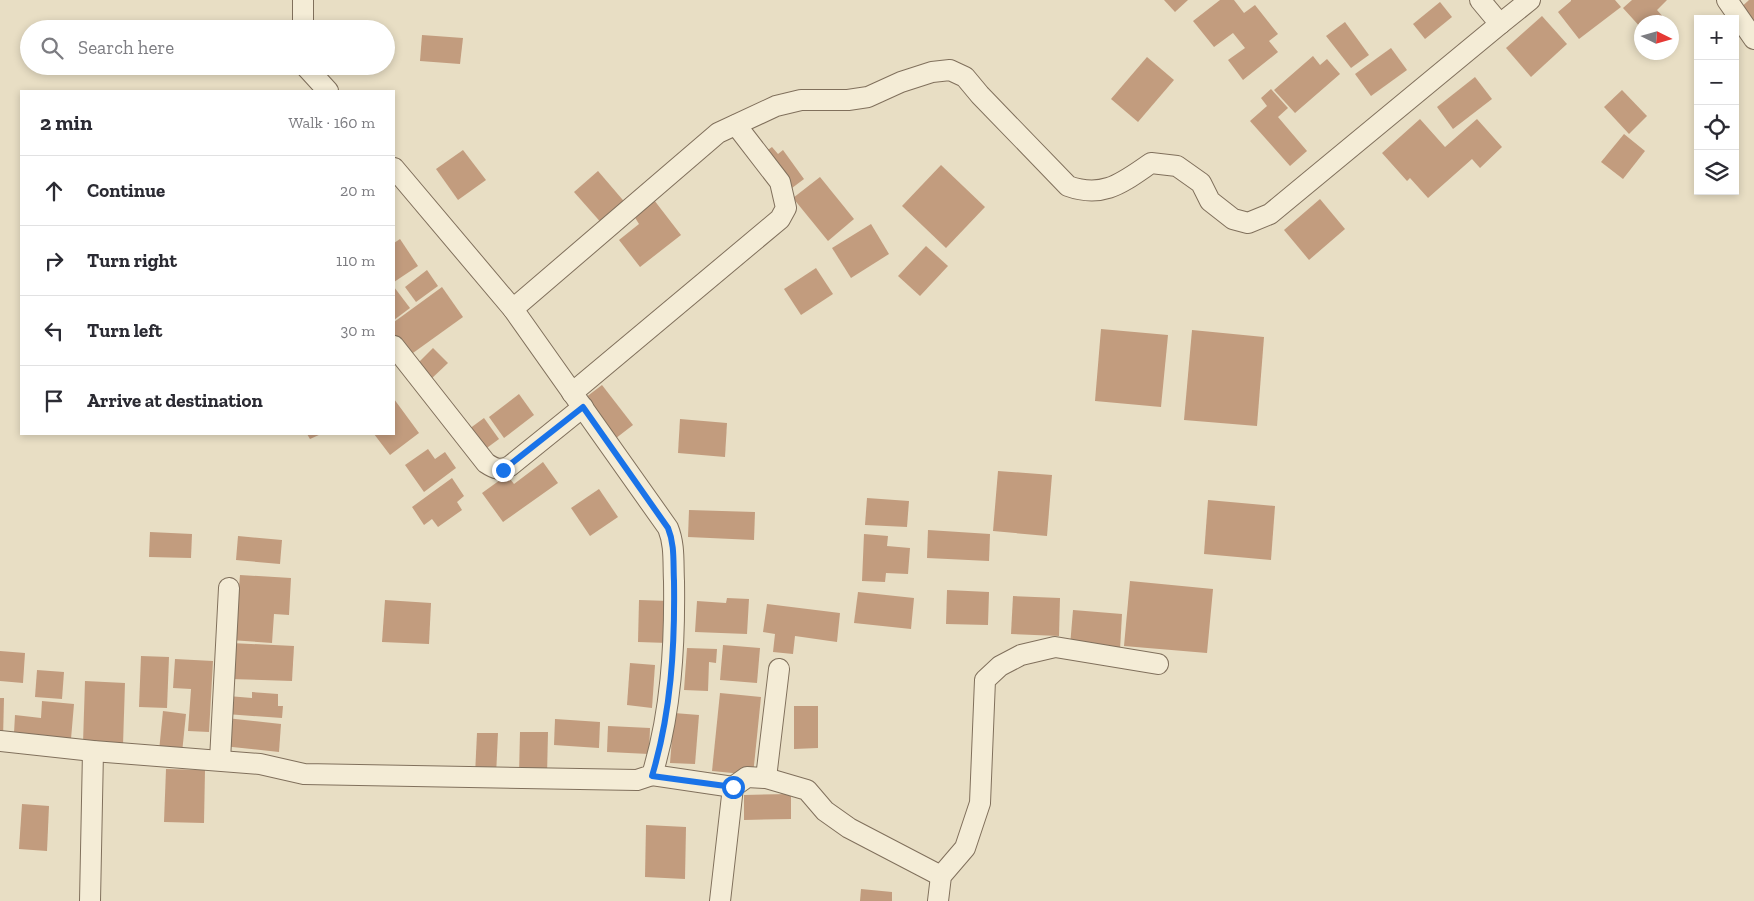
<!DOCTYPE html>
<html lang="en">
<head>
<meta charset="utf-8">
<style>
  body { margin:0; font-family:"Zilla Slab",serif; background:#f7f7f7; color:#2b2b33 }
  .controls { position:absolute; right:15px; top:15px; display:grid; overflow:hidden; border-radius:0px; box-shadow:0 2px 8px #0003 }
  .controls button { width:45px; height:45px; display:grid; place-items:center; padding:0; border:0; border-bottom:1px solid #e1e1e2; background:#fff; color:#2b2b33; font:25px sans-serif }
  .compass { position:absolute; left:1634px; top:15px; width:45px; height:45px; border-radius:50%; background:#fff; box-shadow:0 2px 8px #0003; rotate:95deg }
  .stop { position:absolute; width:15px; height:15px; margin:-11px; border:4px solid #1a73e8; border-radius:50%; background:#fff }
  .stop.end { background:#1a73e8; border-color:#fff; box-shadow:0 1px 5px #0008 }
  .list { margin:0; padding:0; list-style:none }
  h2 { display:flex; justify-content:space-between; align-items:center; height:65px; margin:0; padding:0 20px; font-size:21px }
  h2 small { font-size:16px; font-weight:400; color:#7c7c81 }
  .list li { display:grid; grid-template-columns:32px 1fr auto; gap:15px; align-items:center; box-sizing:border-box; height:70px; padding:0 20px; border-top:1px solid #e1e1e2 }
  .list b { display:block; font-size:19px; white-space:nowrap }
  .list em { font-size:16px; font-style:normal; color:#7c7c81 }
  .icon { flex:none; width:28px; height:28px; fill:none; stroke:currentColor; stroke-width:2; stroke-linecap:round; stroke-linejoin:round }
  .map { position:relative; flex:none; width:1754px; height:901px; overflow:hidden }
  .search { position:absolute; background:#fff; box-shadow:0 2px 8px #0003; left:20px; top:20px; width:375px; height:55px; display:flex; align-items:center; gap:12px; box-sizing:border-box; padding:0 18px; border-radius:28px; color:#7c7c81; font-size:19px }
  .panel { position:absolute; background:#fff; box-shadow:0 2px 8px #0003; left:20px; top:90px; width:375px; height:345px; border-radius:0px }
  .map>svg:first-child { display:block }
  .building { fill:#c29c7e }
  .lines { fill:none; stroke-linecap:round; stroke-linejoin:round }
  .street-casing { stroke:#80705c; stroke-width:22 }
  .street { stroke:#f4ecd6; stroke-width:20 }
  .route { stroke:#1a73e8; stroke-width:6 }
</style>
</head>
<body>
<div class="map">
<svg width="1754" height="901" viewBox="0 0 1754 901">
  <rect width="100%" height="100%" fill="#e8dec4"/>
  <g class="building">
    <path d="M 1164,0 L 1188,0 L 1175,12 Z"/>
    <path d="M 1220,0 L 1234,0 L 1244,13 L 1255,5 L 1278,34 L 1269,41 L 1278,52 L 1243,80 L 1228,60 L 1245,48 L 1233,33 L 1214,47 L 1193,21 Z"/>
    <path d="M 1571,0 L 1615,0 L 1621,7 L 1579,39 L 1558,12 L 1571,1 Z"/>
    <path d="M 1632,0 L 1667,0 L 1657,10 L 1665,19 L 1662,22 L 1642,22 L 1642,29 L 1623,8 Z"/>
    <path d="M 1749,0 L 1754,0 L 1754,30 L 1737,11 Z"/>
    <path d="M 1440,2 L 1452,17 L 1425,39 L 1413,24 Z"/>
    <path d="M 1542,16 L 1567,44 L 1531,77 L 1506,48 Z"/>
    <path d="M 1345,22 L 1369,55 L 1351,68 L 1326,36 Z"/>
    <path d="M 422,35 L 463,38 L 460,64 L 420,61 Z"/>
    <path d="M 1391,48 L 1407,70 L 1371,96 L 1355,74 Z"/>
    <path d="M 1313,56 L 1320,65 L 1327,59 L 1340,74 L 1295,113 L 1274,90 Z"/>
    <path d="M 1147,57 L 1174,80 L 1138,122 L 1111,99 Z"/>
    <path d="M 1475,77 L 1492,99 L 1453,129 L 1437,107 Z"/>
    <path d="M 1271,89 L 1288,108 L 1278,117 L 1307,151 L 1290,166 L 1250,121 L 1267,106 L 1261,98 Z"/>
    <path d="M 1622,90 L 1647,116 L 1629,134 L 1604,107 Z"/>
    <path d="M 1420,119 L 1445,147 L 1477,119 L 1502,147 L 1480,168 L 1472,159 L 1428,198 L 1410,178 L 1407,181 L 1382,153 Z"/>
    <path d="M 1624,134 L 1645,151 L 1623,179 L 1601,162 Z"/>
    <path d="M 772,147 L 778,154 L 783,150 L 804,179 L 788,191 L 761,155 Z"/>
    <path d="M 463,150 L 486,180 L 458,200 L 436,169 Z"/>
    <path d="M 941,165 L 985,207 L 946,248 L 902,206 Z"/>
    <path d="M 598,171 L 628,206 L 604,226 L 574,192 Z"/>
    <path d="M 820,177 L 854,219 L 828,241 L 793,198 Z"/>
    <path d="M 1320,199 L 1345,229 L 1309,260 L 1284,230 Z"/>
    <path d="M 654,200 L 681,235 L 640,267 L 619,240 L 639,224 L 634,216 Z"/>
    <path d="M 871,224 L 889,254 L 851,278 L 832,248 Z"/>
    <path d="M 400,239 L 418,266 L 394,282 L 394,243 Z"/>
    <path d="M 926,246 L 948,266 L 920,296 L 898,276 Z"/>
    <path d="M 816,268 L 833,294 L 801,315 L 784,289 Z"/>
    <path d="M 427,270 L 438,286 L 416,302 L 405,287 Z"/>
    <path d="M 394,287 L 410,308 L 394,320 Z"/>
    <path d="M 442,287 L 463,317 L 406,358 L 394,342 L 394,322 Z"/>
    <path d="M 1101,329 L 1168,335 L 1161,407 L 1095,401 Z"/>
    <path d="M 1192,330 L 1264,337 L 1257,426 L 1184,420 Z"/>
    <path d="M 433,348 L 448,363 L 429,381 L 415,366 Z"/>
    <path d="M 602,385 L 633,425 L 611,442 L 581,401 Z"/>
    <path d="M 519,394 L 534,415 L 504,438 L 489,417 Z"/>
    <path d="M 394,399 L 419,433 L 390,455 L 374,434 L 394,434 Z"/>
    <path d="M 484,418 L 499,439 L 480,453 L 465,432 Z"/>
    <path d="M 680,419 L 727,423 L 725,457 L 678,453 Z"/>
    <path d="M 307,434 L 321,434 L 310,439 Z"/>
    <path d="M 428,449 L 435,459 L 445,452 L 456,468 L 424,492 L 405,465 Z"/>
    <path d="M 543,462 L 558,483 L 503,522 L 482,493 L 507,475 L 514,484 Z"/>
    <path d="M 998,471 L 1052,475 L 1047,536 L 993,531 Z"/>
    <path d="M 452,478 L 464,496 L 457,502 L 462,510 L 438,527 L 432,519 L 424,525 L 412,507 Z"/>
    <path d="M 599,489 L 618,517 L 590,536 L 571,508 Z"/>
    <path d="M 867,498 L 909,501 L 907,527 L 865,525 Z"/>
    <path d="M 1208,500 L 1275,506 L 1271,560 L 1204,554 Z"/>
    <path d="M 689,510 L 755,512 L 754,540 L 688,537 Z"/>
    <path d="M 928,530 L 990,534 L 989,561 L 927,558 Z"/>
    <path d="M 150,532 L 192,534 L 191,558 L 149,557 Z"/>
    <path d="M 864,534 L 888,536 L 887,546 L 910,548 L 908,574 L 886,573 L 885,582 L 862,581 Z"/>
    <path d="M 238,536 L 282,540 L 280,564 L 236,560 Z"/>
    <path d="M 240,575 L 291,578 L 289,615 L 274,614 L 272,643 L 230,640 L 237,612 Z"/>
    <path d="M 1130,581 L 1213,589 L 1207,653 L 1124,646 Z"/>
    <path d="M 947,590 L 989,592 L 988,625 L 946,624 Z"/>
    <path d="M 858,592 L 914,598 L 911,629 L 854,623 Z"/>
    <path d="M 1013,596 L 1060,598 L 1059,636 L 1011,634 Z"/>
    <path d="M 727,598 L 749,599 L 747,634 L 695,632 L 697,601 L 726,603 Z"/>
    <path d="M 385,600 L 431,603 L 429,644 L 382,642 Z"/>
    <path d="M 639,600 L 670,601 L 668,643 L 638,642 Z"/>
    <path d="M 767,604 L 840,613 L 837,642 L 795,636 L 793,654 L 773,652 L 775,634 L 763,632 Z"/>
    <path d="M 1073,610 L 1122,614 L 1120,650 L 1070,646 Z"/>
    <path d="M 231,643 L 294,646 L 292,681 L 230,679 Z"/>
    <path d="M 723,645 L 760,648 L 757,683 L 720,680 Z"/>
    <path d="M 687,648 L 717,649 L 716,663 L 709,662 L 708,691 L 684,690 Z"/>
    <path d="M 0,651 L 25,653 L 23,683 L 0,681 Z"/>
    <path d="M 141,656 L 169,657 L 167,708 L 139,707 Z"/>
    <path d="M 175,659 L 213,661 L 209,732 L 188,731 L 191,689 L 173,688 Z"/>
    <path d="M 630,663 L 655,665 L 652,708 L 627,705 Z"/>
    <path d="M 37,670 L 64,672 L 62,699 L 35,697 Z"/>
    <path d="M 85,681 L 125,683 L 123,745 L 83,743 Z"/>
    <path d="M 252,692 L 278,694 L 278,706 L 283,706 L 282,718 L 226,714 L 228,696 L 252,698 Z"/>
    <path d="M 720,693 L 761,697 L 753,775 L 712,771 Z"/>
    <path d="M 0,698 L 4,698 L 3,739 L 0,739 Z"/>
    <path d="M 42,701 L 74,704 L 71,739 L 14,733 L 15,715 L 41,718 Z"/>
    <path d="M 794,706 L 818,706 L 818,748 L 794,749 Z"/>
    <path d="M 163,711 L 186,714 L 182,753 L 159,751 Z"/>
    <path d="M 674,713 L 699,715 L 695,764 L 670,763 Z"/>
    <path d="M 226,718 L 281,724 L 279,752 L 223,746 Z"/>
    <path d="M 555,719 L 600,722 L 599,748 L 554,745 Z"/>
    <path d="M 608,726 L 650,728 L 649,754 L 607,752 Z"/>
    <path d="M 520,732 L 548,732 L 547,776 L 519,775 Z"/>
    <path d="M 477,733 L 498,733 L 496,776 L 475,775 Z"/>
    <path d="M 166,769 L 205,770 L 204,823 L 164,822 Z"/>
    <path d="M 791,794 L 791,819 L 744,820 L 744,795 Z"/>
    <path d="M 22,804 L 49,806 L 47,851 L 19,849 Z"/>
    <path d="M 646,825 L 686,827 L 685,879 L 645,877 Z"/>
    <path d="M 861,889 L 892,892 L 892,901 L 860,901 Z"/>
  </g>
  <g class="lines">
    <defs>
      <g id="street">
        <path d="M 1480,0 L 1500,24"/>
        <path d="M 1727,0 L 1754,39"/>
        <path d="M 303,29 L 303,0"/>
        <path d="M 307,68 L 328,91"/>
        <path d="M 394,168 L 513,309"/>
        <path d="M 394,346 L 486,463 C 495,469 500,471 510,466 L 583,407"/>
        <path d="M 572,393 L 780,219 L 786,208 L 780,182 L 736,125"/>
        <path d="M 0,741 L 93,751 L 260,764 L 304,774 L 637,780 L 652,775 C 671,713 675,647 674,581 C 673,563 675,545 668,528 L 513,309 L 718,133 L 776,106 L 801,100 L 848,100 L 868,97 L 901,82 L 932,72 L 950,70 L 965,77 L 980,95 L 1068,186 C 1104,199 1123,182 1151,163 L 1177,166 L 1201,183 L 1210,201 L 1233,219 L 1248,223 L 1270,214 L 1500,24 L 1530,0"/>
        <path d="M 220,760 L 229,588"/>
        <path d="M 652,775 L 733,787"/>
        <path d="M 766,778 L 779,669"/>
        <path d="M 90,901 L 93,751"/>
        <path d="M 720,901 L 733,787 L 747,777 L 766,778 L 807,790 L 825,811 L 849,828 L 941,876"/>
        <path d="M 938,901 L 941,876 L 965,848 L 980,803 L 985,680 L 1000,666 L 1021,655 L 1055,647 L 1158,664"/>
      </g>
    </defs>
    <use href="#street" class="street-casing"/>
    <use href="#street" class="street"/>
  </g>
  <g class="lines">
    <path class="route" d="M 503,470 L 583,407 L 668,528 C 675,545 673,563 674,581 C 675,647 671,713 652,776 L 733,787"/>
  </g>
</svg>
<div class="controls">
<button>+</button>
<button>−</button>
<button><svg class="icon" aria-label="locate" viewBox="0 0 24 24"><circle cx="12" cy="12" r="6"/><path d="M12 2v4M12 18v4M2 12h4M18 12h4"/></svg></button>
<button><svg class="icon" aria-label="layers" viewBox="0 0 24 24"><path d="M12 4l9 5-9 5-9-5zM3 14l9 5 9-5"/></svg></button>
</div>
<svg class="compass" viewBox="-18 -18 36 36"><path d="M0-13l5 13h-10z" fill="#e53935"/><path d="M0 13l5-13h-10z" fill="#7c7c81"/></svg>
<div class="stop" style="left:733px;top:787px"></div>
<div class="stop end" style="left:503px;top:470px"></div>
<div class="search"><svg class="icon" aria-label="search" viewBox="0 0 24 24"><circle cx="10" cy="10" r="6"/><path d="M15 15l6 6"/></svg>Search here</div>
<section class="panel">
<h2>2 min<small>Walk · 160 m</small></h2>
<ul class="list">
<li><svg class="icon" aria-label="ahead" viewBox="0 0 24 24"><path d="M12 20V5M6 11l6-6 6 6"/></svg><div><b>Continue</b></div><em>20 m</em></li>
<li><svg class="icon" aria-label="right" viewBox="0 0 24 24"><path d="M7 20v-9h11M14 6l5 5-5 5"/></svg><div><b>Turn right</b></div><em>110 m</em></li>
<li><svg class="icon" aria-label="left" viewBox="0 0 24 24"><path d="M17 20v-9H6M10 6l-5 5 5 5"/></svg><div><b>Turn left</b></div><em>30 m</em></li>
<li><svg class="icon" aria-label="arrive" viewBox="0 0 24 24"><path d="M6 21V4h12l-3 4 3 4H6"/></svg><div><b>Arrive at destination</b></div></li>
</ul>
</section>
</div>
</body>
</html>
